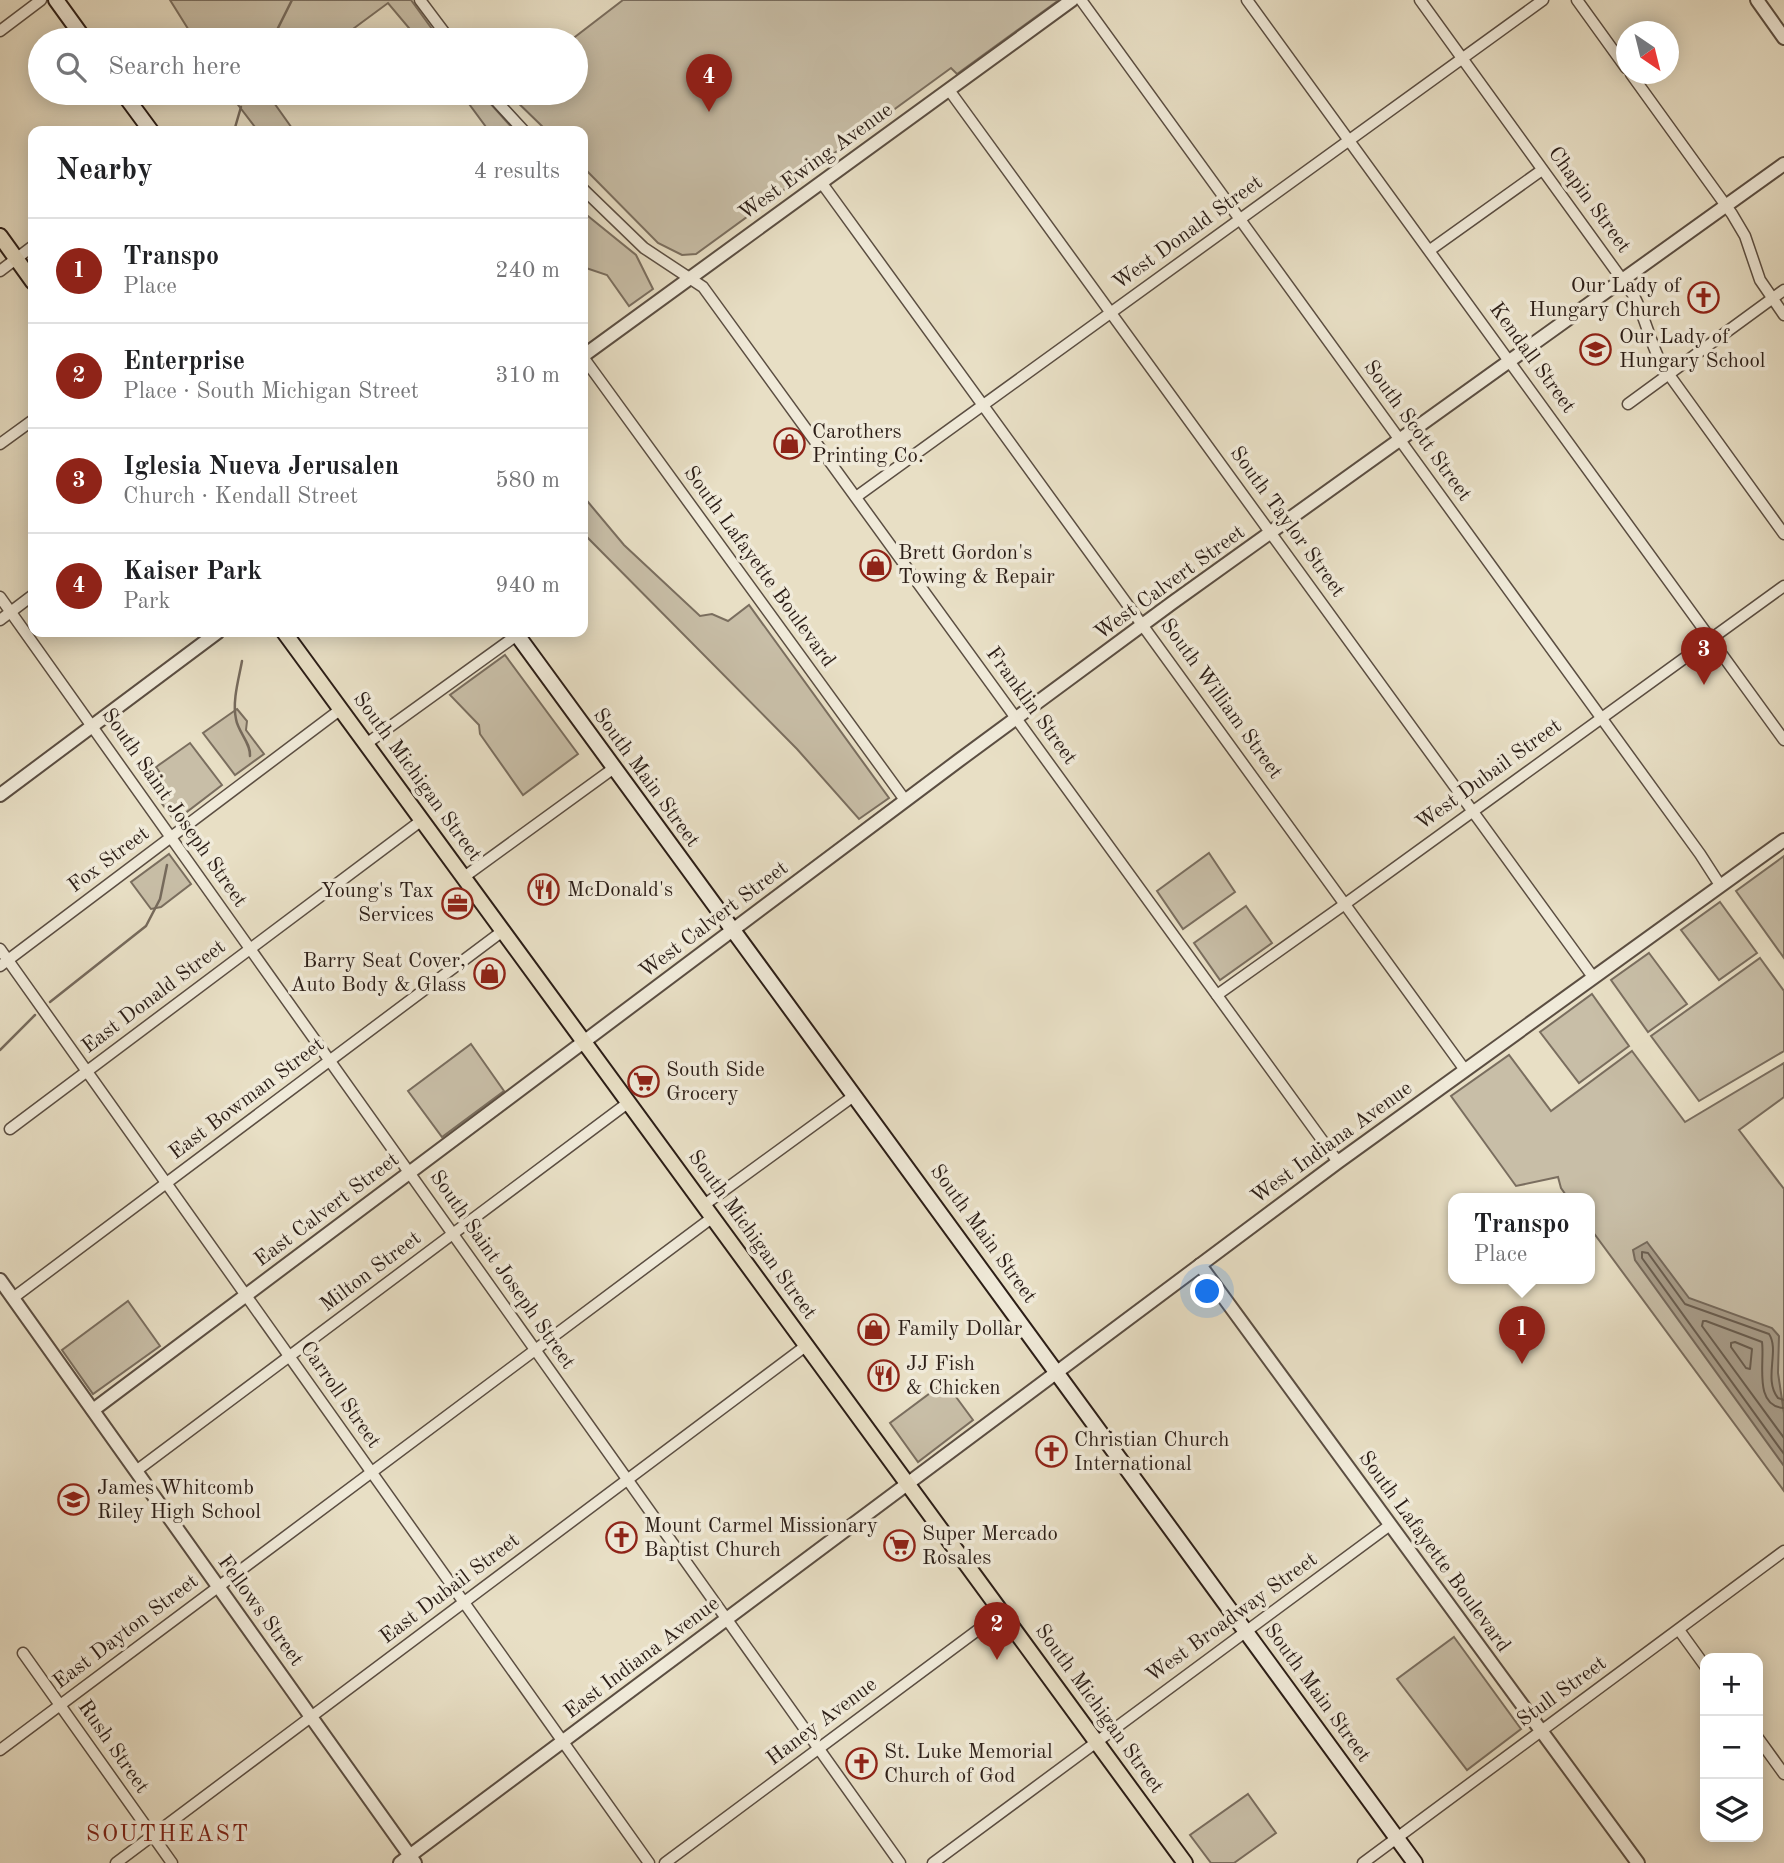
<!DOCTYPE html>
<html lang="en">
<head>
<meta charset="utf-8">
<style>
  body { margin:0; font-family:"Old Standard TT",serif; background:#f6f6f6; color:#202124 }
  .controls { position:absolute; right:21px; bottom:21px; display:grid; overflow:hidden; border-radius:14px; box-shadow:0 4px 18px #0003 }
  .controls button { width:63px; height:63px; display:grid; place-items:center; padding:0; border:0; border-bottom:2px solid #e0e0e0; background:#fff; color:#202124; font:35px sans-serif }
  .compass { position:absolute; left:1616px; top:21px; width:63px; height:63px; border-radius:50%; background:#fff; box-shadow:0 4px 18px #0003; rotate:145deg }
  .you { position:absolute; left:1208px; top:1292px; width:24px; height:24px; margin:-18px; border:5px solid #fff; border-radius:50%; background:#1a73e8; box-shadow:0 0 0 10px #1a73e833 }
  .badge { display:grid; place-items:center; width:46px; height:46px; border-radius:50%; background:#8f2418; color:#fff; font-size:23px; font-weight:700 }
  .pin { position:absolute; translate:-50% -58px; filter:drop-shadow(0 2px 4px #0008) }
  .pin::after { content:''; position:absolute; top:37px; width:24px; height:21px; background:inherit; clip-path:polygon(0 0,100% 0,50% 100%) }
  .popup { position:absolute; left:1448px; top:1193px; width:147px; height:91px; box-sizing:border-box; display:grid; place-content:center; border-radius:14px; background:#fff; filter:drop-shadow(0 2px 5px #0005); font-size:23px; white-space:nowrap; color:#757577 }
  .popup b { font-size:26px; color:#202124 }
  .popup::after { content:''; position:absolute; left:50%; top:100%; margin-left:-14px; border:14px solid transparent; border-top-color:#fff }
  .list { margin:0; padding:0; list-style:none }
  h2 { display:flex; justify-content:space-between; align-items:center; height:91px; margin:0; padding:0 28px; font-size:30px }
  h2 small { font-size:23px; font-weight:400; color:#757577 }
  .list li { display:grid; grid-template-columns:46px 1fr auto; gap:21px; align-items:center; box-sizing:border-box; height:105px; padding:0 28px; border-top:2px solid #e0e0e0 }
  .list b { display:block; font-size:26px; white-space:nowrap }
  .list p { margin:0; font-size:23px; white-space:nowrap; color:#757577 }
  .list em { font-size:23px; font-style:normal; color:#757577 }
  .icon { flex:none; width:38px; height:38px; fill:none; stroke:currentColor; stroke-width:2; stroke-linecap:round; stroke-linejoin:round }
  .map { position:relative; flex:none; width:1784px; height:1863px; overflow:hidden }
  .search { position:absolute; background:#fff; box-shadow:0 4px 18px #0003; left:28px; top:28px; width:560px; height:77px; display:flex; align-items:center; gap:18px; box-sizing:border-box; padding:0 24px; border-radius:38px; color:#757577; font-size:26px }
  .panel { position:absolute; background:#fff; box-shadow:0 4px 18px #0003; left:28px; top:126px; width:560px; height:511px; border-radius:14px }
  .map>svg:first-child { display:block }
  .green { fill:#c8bea7; stroke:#7a6e5f; stroke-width:2 }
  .water { fill:#a89d8a; stroke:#766a5c; stroke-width:2 }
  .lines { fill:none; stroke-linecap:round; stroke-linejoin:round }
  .shore { stroke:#6a5e50; stroke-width:2 }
  .stream { stroke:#766a5c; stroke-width:2.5 }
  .minor-casing { stroke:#5b4e42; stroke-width:13 }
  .tertiary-casing { stroke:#5b4e42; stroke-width:16 }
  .secondary-casing { stroke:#2c1e17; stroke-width:18 }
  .primary-casing { stroke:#2c1e17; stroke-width:18 }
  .minor { stroke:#f0ead9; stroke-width:10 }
  .tertiary { stroke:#f0ead9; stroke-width:12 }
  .secondary { stroke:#f0ead9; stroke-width:14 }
  .primary { stroke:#e8dfc5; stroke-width:14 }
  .labels { text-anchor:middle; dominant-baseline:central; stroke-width:7; stroke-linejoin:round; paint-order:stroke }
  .street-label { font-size:21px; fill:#2c1e17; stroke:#f0ead9 }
  .poi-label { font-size:21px; fill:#2c1e17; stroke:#f0ead9; text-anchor:start }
  .neighbourhood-label { font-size:23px; letter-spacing:2px; fill:#7a1f14; stroke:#f0ead9 }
</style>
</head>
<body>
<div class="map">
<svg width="1784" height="1863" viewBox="0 0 1784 1863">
  <rect width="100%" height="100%" fill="#e8dfc5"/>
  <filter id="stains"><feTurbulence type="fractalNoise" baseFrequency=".00286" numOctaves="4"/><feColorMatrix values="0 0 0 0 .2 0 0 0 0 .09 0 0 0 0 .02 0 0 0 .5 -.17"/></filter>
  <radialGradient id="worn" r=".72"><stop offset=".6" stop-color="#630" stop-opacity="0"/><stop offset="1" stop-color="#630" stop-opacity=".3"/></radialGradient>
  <g class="green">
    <path d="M 170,0 L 411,0 L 440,40 L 419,40 L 388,3 L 338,40 L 195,40 Z"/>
    <path d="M 623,0 L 1059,0 L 957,74 L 951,68 L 696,254 L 682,255 L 658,243 L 583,167 L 583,131 L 547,131 L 508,93 L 576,93 L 576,40 L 571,40 Z"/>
    <path d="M 229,93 L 267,93 L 294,131 L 258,131 Z"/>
    <path d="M 461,93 L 481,93 L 515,131 L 489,131 Z"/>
    <path d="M 583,212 L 636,255 L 653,289 L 629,306 L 607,275 L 583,267 Z"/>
    <path d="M 583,496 L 624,545 L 700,616 L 712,614 L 728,621 L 749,605 L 889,798 L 859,819 L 797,749 L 583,533 Z"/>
    <path d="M 505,655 L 578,754 L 523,795 L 480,734 L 479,725 L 450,695 Z"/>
    <path d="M 237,709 L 247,721 L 246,730 L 264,754 L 235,775 L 203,733 Z"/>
    <path d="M 190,743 L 222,785 L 175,821 L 148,785 L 162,776 L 156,767 Z"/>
    <path d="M 1209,853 L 1235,892 L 1183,929 L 1157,891 Z"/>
    <path d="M 169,854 L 191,884 L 161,907 L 151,909 L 131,882 Z"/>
    <path d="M 1784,856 L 1784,958 L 1736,891 Z"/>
    <path d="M 1720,902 L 1757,953 L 1719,980 L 1681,930 Z"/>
    <path d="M 1246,906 L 1272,943 L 1220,980 L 1194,943 Z"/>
    <path d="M 1649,953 L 1687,1004 L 1648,1032 L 1611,980 Z"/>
    <path d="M 1760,958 L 1784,991 L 1784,1051 L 1699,1101 L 1651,1036 Z"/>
    <path d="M 1592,994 L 1629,1046 L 1579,1083 L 1540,1032 Z"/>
    <path d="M 471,1044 L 504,1091 L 442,1137 L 408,1091 Z"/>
    <path d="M 1632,1051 L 1685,1122 L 1784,1063 L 1784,1097 L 1739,1130 L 1784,1189 L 1784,1491 L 1590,1228 L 1590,1198 L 1568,1198 L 1561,1188 L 1558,1177 L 1516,1186 L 1451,1096 L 1509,1055 L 1551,1111 Z"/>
    <path d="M 128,1301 L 160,1346 L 93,1394 L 62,1350 Z"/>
    <path d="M 945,1382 L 973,1420 L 918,1462 L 890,1423 Z"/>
    <path d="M 1454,1637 L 1521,1729 L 1467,1770 L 1397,1679 Z"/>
    <path d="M 1248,1794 L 1276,1833 L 1234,1863 L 1211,1863 L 1190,1835 Z"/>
  </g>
  <path class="water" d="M 1647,1242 L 1689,1298 L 1772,1328 L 1779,1336 L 1778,1373 L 1784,1413 L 1784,1466 L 1635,1260 L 1633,1250 Z"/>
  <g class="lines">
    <g class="shore">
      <path d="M 1735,1342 L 1752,1349 L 1750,1369 L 1746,1368 L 1731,1347 L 1731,1343 Z"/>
      <path d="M 1784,1400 L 1778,1398 C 1763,1380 1780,1350 1769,1334 L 1685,1304 L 1648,1253 L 1642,1252 L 1642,1258 L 1784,1454"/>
      <path d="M 1784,1408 C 1753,1406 1765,1362 1762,1342 L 1706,1321 L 1703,1321 L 1702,1326 L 1784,1438"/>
    </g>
    <g class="stream">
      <path d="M 272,40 L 292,0"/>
      <path d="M 234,131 L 241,107"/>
      <path d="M 242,661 C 239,678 232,701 236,719 C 238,732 251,743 250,756"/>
      <path d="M 50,1002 L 146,926 L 160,899 L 167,865"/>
      <path d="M 0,1050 L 35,1015"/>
    </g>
    <defs>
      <g id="minor">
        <path d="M 420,0 L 450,40"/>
        <path d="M 1081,0 L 1700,854 L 1720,885"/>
        <path d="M 1247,0 L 1784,740"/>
        <path d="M 1420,0 L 1634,296 C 1646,319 1650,343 1662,365 L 1784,534"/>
        <path d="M 1577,0 L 1626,68"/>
        <path d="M 0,31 L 41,0"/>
        <path d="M 1631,74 L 1732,214 L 1745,236 L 1760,280 L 1784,315"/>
        <path d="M 949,90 L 1593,977"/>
        <path d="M 489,93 L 524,131"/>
        <path d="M 821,182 L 1465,1070"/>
        <path d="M 583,189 L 644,248 L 703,287 L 1338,1162"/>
        <path d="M 1430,250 L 1542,170"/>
        <path d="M 0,271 L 33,246"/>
        <path d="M 583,357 L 905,800"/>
        <path d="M 1628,404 L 1784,290"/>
        <path d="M 0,444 L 33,420"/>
        <path d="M 856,497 L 1543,0"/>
        <path d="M 0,597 L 900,1863"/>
        <path d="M 0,620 L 33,595"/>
        <path d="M 366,744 L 517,635"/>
        <path d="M 464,877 L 614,768"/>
        <path d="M 0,949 L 649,1863"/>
        <path d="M 0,966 L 341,709"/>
        <path d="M 1217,995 L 1345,904 L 1784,586"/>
        <path d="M 10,1129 L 422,820"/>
        <path d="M 704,1205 L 855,1095"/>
        <path d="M 13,1298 L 504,930"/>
        <path d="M 136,1471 L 629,1102"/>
        <path d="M 1679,1630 L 1705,1666"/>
        <path d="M 23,1653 L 172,1863"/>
        <path d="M 1758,1738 L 1784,1774"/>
        <path d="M 0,1750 L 713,1217"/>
        <path d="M 116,1863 L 807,1345"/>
        <path d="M 665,1863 L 1002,1612"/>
        <path d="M 933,1863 L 1390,1525"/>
        <path d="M 1363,1863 L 1784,1551"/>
      </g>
      <g id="tertiary">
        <path d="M 1757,0 L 1784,38"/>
        <path d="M 583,356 L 1072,0"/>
        <path d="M 0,795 L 218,632"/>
        <path d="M 1200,1265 L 1638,1863"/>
        <path d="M 0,1280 L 415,1863"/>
        <path d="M 93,1410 L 958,761 L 1172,603 L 1784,164"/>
        <path d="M 400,1863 L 1338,1162 L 1784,840"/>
      </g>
      <g id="secondary">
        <path d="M 56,0 L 85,40"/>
        <path d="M 123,93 L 151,131"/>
        <path d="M 515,632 L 1415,1863"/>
      </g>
      <g id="primary">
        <path d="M 0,236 L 33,282"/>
        <path d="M 284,632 L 1185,1863"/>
      </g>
    </defs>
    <use href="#minor" class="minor-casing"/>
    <use href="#tertiary" class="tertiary-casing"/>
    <use href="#secondary" class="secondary-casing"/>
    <use href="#primary" class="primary-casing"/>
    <use href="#minor" class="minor"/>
    <use href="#tertiary" class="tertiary"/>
    <use href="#secondary" class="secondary"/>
    <use href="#primary" class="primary"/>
  </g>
  <defs>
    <symbol id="church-ring" viewBox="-11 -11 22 22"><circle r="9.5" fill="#f0ead9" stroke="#8f2418" stroke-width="1.5"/><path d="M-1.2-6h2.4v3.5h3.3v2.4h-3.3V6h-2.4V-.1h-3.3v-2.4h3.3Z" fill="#8f2418"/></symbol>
    <symbol id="school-ring" viewBox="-11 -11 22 22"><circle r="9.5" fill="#f0ead9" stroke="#8f2418" stroke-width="1.5"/><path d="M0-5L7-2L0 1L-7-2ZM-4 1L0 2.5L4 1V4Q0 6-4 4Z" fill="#8f2418"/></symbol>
    <symbol id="shop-ring" viewBox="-11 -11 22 22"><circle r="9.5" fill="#f0ead9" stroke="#8f2418" stroke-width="1.5"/><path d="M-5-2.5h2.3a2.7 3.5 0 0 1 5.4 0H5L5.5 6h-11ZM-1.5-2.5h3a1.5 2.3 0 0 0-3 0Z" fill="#8f2418"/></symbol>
    <symbol id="restaurant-ring" viewBox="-11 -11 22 22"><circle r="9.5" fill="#f0ead9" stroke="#8f2418" stroke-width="1.5"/><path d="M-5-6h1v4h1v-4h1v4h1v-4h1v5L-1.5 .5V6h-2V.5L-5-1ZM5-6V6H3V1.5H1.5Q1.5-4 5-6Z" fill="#8f2418"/></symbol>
    <symbol id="office-ring" viewBox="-11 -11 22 22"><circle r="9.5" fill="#f0ead9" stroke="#8f2418" stroke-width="1.5"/><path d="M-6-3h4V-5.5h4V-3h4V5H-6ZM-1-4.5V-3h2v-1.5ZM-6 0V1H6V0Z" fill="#8f2418"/></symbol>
    <symbol id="supermarket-ring" viewBox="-11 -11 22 22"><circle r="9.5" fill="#f0ead9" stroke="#8f2418" stroke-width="1.5"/><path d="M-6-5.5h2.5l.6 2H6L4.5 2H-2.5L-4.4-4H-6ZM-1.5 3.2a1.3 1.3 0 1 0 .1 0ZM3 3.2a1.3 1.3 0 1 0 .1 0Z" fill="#8f2418"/></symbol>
  </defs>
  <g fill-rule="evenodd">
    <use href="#church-ring" x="1686" y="280" width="35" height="35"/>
    <use href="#school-ring" x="1578" y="332" width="35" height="35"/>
    <use href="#shop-ring" x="772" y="426" width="35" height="35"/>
    <use href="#shop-ring" x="858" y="548" width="35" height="35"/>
    <use href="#restaurant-ring" x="526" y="872" width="35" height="35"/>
    <use href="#office-ring" x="440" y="886" width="35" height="35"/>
    <use href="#shop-ring" x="472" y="956" width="35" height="35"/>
    <use href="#supermarket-ring" x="626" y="1064" width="35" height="35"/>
    <use href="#shop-ring" x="856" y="1312" width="35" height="35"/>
    <use href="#restaurant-ring" x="866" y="1358" width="35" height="35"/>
    <use href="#church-ring" x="1034" y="1434" width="35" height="35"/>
    <use href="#school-ring" x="56" y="1482" width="35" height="35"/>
    <use href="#church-ring" x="604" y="1520" width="35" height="35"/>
    <use href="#supermarket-ring" x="882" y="1528" width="35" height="35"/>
    <use href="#church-ring" x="844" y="1746" width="35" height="35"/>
  </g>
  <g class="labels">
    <g class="street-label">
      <text transform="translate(816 162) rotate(-36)">West Ewing Avenue</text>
      <text transform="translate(1589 200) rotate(54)">Chapin Street</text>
      <text transform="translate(1188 233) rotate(-36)">West Donald Street</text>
      <text transform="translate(1532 358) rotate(54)">Kendall Street</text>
      <text transform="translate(1417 431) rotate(54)">South Scott Street</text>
      <text transform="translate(1287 522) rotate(54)">South Taylor Street</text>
      <text transform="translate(759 567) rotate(54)">South Lafayette Boulevard</text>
      <text transform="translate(1170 583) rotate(-36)">West Calvert Street</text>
      <text transform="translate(1221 699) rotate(54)">South William Street</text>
      <text transform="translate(1031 706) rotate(54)">Franklin Street</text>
      <text transform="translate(1489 775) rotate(-36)">West Dubail Street</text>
      <text transform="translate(417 777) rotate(54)">South Michigan Street</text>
      <text transform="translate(646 778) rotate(54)">South Main Street</text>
      <text transform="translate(174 808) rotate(55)">South Saint Joseph Street</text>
      <text transform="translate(109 860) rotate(-37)">Fox Street</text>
      <text transform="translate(714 920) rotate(-37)">West Calvert Street</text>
      <text transform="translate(154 997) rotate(-37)">East Donald Street</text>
      <text transform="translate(247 1099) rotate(-37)">East Bowman Street</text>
      <text transform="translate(1332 1143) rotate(-36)">West Indiana Avenue</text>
      <text transform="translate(327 1210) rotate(-37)">East Calvert Street</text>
      <text transform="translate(983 1234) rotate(54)">South Main Street</text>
      <text transform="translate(752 1235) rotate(54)">South Michigan Street</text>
      <text transform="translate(502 1270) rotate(55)">South Saint Joseph Street</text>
      <text transform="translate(371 1272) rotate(-37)">Milton Street</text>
      <text transform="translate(340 1395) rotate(55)">Carroll Street</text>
      <text transform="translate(1434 1552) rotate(54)">South Lafayette Boulevard</text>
      <text transform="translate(450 1589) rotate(-37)">East Dubail Street</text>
      <text transform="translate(260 1611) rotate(54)">Fellows Street</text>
      <text transform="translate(1232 1618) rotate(-36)">West Broadway Street</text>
      <text transform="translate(126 1632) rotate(-37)">East Dayton Street</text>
      <text transform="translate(642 1658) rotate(-37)">East Indiana Avenue</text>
      <text transform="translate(1562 1692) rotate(-36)">Stull Street</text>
      <text transform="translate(1317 1693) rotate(54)">South Main Street</text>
      <text transform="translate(1099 1709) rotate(54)">South Michigan Street</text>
      <text transform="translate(822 1722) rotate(-37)">Haney Avenue</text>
      <text transform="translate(113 1747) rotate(55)">Rush Street</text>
    </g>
    <g class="poi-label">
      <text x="1681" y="286" text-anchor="end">Our Lady of<tspan x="1681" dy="24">Hungary Church</tspan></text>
      <text x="1619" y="337">Our Lady of<tspan x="1619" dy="24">Hungary School</tspan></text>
      <text x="812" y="432">Carothers<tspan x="812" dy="24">Printing Co.</tspan></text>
      <text x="898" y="553">Brett Gordon's<tspan x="898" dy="24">Towing &amp; Repair</tspan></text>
      <text x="567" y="890">McDonald's</text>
      <text x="434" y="891" text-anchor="end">Young's Tax<tspan x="434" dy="24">Services</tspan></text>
      <text x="466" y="961" text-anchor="end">Barry Seat Cover,<tspan x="466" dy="24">Auto Body &amp; Glass</tspan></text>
      <text x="666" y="1070">South Side<tspan x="666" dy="24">Grocery</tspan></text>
      <text x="897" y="1329">Family Dollar</text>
      <text x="906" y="1364">JJ Fish<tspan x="906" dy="24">&amp; Chicken</tspan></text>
      <text x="1074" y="1440">Christian Church<tspan x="1074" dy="24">International</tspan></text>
      <text x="97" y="1488">James Whitcomb<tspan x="97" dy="24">Riley High School</tspan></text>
      <text x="644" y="1526">Mount Carmel Missionary<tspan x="644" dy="24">Baptist Church</tspan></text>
      <text x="922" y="1534">Super Mercado<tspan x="922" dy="24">Rosales</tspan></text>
      <text x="884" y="1752">St. Luke Memorial<tspan x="884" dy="24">Church of God</tspan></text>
    </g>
    <g class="neighbourhood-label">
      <text x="168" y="1834">SOUTHEAST</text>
    </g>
  </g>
  <rect width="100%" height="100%" filter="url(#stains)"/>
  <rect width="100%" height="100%" fill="url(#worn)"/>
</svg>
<div class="controls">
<button>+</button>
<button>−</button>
<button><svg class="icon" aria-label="layers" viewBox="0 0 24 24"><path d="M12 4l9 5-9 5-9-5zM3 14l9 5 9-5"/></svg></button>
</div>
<svg class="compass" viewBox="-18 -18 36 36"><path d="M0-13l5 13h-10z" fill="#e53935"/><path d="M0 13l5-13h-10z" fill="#757577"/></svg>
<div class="you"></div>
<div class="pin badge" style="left:1522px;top:1364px">1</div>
<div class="popup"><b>Transpo</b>Place</div>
<div class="pin badge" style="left:997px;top:1660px">2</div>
<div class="pin badge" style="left:1704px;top:685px">3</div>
<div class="pin badge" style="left:709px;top:112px">4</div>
<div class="search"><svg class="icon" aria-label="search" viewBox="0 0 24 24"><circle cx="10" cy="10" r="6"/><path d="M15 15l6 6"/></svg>Search here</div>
<section class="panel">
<h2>Nearby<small>4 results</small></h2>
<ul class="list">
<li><span class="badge">1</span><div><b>Transpo</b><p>Place</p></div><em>240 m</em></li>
<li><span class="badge">2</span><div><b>Enterprise</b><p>Place · South Michigan Street</p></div><em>310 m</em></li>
<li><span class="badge">3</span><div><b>Iglesia Nueva Jerusalen</b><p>Church · Kendall Street</p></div><em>580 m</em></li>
<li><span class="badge">4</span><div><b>Kaiser Park</b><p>Park</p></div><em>940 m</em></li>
</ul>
</section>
</div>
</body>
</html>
